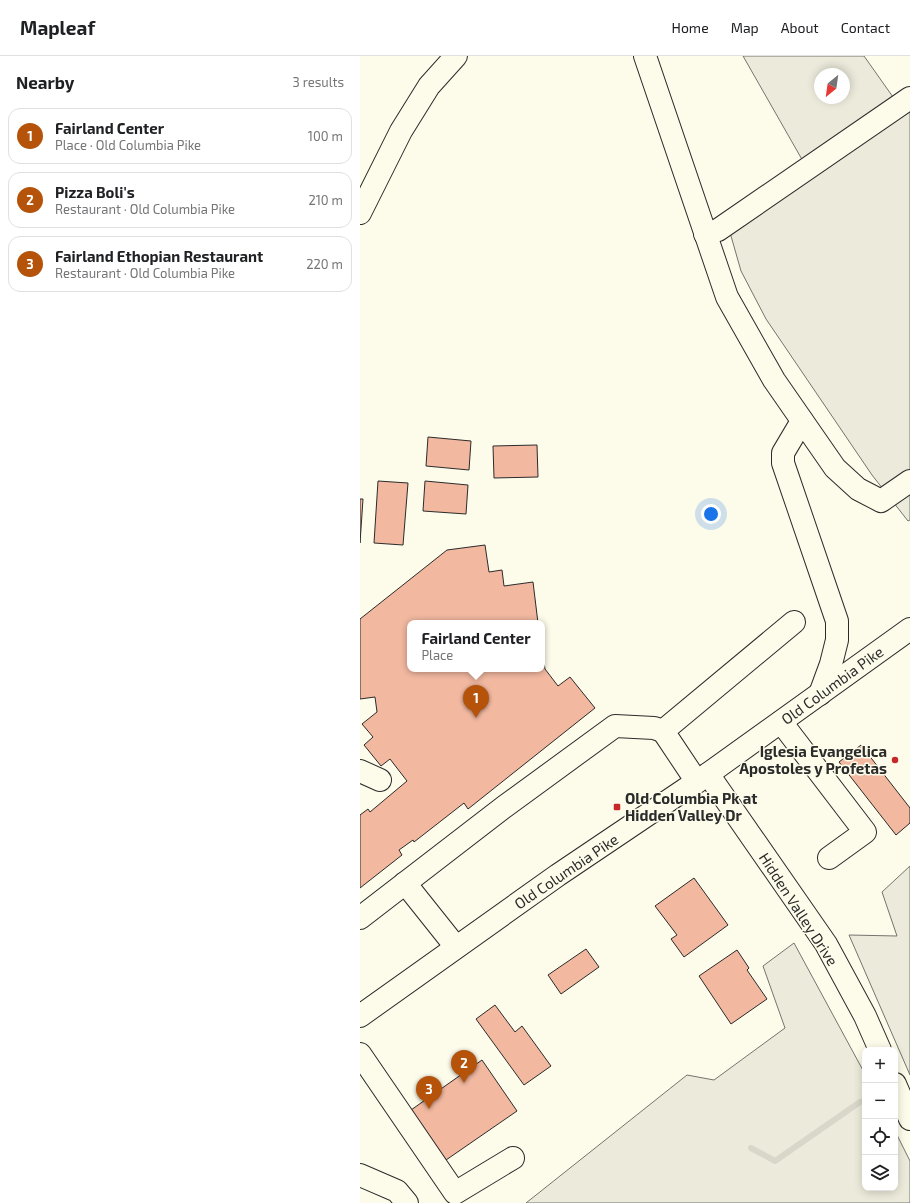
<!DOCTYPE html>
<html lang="en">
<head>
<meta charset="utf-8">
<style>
  body { margin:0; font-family:"Exo 2",sans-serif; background:#f2f2f2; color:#202124 }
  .controls { position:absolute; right:12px; bottom:12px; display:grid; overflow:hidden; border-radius:8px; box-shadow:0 2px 10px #0003 }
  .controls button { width:36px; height:36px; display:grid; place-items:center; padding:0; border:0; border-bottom:1px solid #e0e0e0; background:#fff; color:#202124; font:20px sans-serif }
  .compass { position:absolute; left:454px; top:12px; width:36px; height:36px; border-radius:50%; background:#fff; box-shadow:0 2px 10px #0003; rotate:209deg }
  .you { position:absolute; left:351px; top:458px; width:14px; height:14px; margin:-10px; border:3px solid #fff; border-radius:50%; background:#1a73e8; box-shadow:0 0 0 6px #1a73e833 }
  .badge { display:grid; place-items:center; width:26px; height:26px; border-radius:50%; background:#b45309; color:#fff; font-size:13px; font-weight:700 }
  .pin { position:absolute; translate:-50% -33px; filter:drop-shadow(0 1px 2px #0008) }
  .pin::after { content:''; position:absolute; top:21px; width:14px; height:12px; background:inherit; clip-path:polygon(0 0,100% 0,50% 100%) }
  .popup { position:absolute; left:47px; top:564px; width:138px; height:52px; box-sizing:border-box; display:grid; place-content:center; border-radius:8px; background:#fff; filter:drop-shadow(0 1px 3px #0005); font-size:13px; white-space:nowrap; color:#757577 }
  .popup b { font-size:15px; color:#202124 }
  .popup::after { content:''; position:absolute; left:50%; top:100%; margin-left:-8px; border:8px solid transparent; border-top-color:#fff }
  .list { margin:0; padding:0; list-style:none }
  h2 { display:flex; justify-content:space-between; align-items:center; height:52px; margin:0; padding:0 16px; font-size:17px }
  h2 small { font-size:13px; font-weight:400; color:#757577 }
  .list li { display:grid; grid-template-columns:26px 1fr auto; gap:12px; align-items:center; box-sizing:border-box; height:56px; margin:0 8px 8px; padding:0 8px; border:1px solid #e0e0e0; border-radius:12px }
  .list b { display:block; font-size:15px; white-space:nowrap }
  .list p { margin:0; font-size:13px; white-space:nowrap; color:#757577 }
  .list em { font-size:13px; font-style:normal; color:#757577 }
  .icon { flex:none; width:22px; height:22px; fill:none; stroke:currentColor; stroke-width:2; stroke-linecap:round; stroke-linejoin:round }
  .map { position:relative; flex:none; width:550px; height:1147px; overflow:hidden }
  header { display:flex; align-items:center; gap:24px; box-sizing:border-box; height:56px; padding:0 20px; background:#fff; border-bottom:1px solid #e0e0e0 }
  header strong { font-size:19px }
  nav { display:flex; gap:22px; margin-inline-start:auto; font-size:14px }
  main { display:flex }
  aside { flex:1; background:#fff }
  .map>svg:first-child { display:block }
  .green { fill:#ecebdb; stroke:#74746e }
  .parking { fill:#eceadb; stroke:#74746e; fill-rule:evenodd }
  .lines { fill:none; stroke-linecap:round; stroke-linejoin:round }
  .stream { stroke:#d8d7c9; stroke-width:6 }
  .building { fill:#f2b8a0; stroke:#2b2b2b }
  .minor-casing { stroke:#2b2b2b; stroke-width:24 }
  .major-casing { stroke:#2b2b2b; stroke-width:24 }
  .minor { stroke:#fdfbea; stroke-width:22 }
  .major { stroke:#fdfbea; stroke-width:22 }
  .poi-dot { fill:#c62828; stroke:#fdfbea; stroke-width:1.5 }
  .labels { text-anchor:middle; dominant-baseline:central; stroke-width:3; stroke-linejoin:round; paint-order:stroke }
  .street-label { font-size:15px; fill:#2b2b2b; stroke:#fdfbea }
  .poi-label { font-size:15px; font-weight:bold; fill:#2b2b2b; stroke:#fdfbea; text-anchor:end }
</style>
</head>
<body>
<header>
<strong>Mapleaf</strong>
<nav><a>Home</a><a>Map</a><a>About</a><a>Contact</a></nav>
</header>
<main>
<aside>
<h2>Nearby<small>3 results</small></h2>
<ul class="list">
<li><span class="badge">1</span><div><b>Fairland Center</b><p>Place · Old Columbia Pike</p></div><em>100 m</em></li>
<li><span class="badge">2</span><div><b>Pizza Boli's</b><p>Restaurant · Old Columbia Pike</p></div><em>210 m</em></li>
<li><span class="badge">3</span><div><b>Fairland Ethopian Restaurant</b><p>Restaurant · Old Columbia Pike</p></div><em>220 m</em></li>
</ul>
</aside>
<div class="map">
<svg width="550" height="1147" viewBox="0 0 550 1147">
  <rect width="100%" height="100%" fill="#fdfbea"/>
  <g class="green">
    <path d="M 550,810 L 550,1019 L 489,879 L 537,880 L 522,836 Z"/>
    <path d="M 434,887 L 505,1018 L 505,1132 L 535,1132 L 535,1075 L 550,1105 L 550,1147 L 166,1147 L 327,1019 L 354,1024 L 425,972 L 403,910 Z"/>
  </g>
  <path class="parking" d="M 383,0 L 504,0 L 545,58 L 550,56 L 550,464 L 548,465 L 512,419 L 406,263 L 381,215 L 365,159 L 444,107 ZM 460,18 L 484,18 L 484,42 L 460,42 Z"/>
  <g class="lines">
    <path class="stream" d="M 391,1092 L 415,1105 L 500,1046"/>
  </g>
  <g class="building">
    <path d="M 68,381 L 111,385 L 109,414 L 66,410 Z"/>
    <path d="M 177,389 L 178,421 L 134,422 L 133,390 Z"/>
    <path d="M 18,425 L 48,427 L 43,489 L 14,487 Z"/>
    <path d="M 65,425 L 108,429 L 106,458 L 63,455 Z"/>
    <path d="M 0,443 L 3,443 L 0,487 Z"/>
    <path d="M 125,489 L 129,516 L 142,514 L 144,530 L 173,526 L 178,567 L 50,567 L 50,613 L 182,613 L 182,594 L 185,613 L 198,630 L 210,621 L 235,652 L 108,753 L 104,747 L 54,786 L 53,784 L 39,794 L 42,799 L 0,832 L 0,759 L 8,753 L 10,756 L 47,725 L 30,703 L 21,710 L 4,689 L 13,681 L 2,668 L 17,656 L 15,641 L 0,643 L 0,563 L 87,494 Z"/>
    <path d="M 501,689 L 550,752 L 550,767 L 536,779 L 479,706 Z"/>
    <path d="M 334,822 L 368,869 L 324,901 L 311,883 L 317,879 L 295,850 Z"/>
    <path d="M 226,893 L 239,911 L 201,938 L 188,919 Z"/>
    <path d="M 377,894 L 389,912 L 387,914 L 407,943 L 371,968 L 339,920 Z"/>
    <path d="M 135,949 L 155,976 L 162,970 L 191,1010 L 164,1029 L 116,963 Z"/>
    <path d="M 122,1004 L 157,1055 L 86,1104 L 51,1054 Z"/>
  </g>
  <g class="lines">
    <defs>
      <g id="minor">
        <path d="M 285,0 L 367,241 L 414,324 L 475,412 L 498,433 L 521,445 L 550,425"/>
        <path d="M 0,157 L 41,75 L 69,30 L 96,0"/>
        <path d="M 345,178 L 358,174 L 550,42"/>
        <path d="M 442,365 L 423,397 L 423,407 L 477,565 L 477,584 L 471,608 L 460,638"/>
        <path d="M 421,666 L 505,776 L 469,802"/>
        <path d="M 0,715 L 20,724"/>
        <path d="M 348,718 L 466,888 L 505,960 L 520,994"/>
        <path d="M 337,726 L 303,675 L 434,566"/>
        <path d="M 45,827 L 96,891"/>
        <path d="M 0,862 L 144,751 L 255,670 L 294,672 L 303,675"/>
        <path d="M 0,998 L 95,1137 L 153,1102"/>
        <path d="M 535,1028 L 550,1063"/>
        <path d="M 0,1119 L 37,1135 L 47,1147"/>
      </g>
      <path id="major" d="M 0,960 L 198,819 L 348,718 L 550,573"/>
    </defs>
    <use href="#minor" class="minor-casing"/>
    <use href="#major" class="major-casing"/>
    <use href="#minor" class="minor"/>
    <use href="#major" class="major"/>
  </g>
  <g class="poi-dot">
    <circle cx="535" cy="704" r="4"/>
    <rect x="253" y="747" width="8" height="8" rx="2"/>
  </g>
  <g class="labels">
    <g class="street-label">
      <text transform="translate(472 629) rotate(-36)">Old Columbia Pike</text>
      <text transform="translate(206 815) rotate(-34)">Old Columbia Pike</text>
      <text transform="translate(439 853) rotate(57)">Hidden Valley Drive</text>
    </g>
    <g class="poi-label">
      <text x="527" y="695">Iglesia Evangelica<tspan x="527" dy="17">Apostoles y Profetas</tspan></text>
      <text x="265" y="742" text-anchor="start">Old Columbia Pk at<tspan x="265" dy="17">Hidden Valley Dr</tspan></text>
    </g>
  </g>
</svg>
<div class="controls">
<button>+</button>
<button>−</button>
<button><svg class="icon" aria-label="locate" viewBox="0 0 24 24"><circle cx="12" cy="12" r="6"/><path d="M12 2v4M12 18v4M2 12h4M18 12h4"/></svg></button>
<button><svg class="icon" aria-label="layers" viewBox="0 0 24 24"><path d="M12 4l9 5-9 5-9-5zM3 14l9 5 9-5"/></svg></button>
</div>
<svg class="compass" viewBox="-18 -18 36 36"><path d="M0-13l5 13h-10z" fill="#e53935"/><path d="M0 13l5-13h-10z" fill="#757577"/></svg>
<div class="you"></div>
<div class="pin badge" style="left:116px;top:662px">1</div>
<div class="popup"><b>Fairland Center</b>Place</div>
<div class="pin badge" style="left:104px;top:1027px">2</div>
<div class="pin badge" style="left:69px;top:1053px">3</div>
</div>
</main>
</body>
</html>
